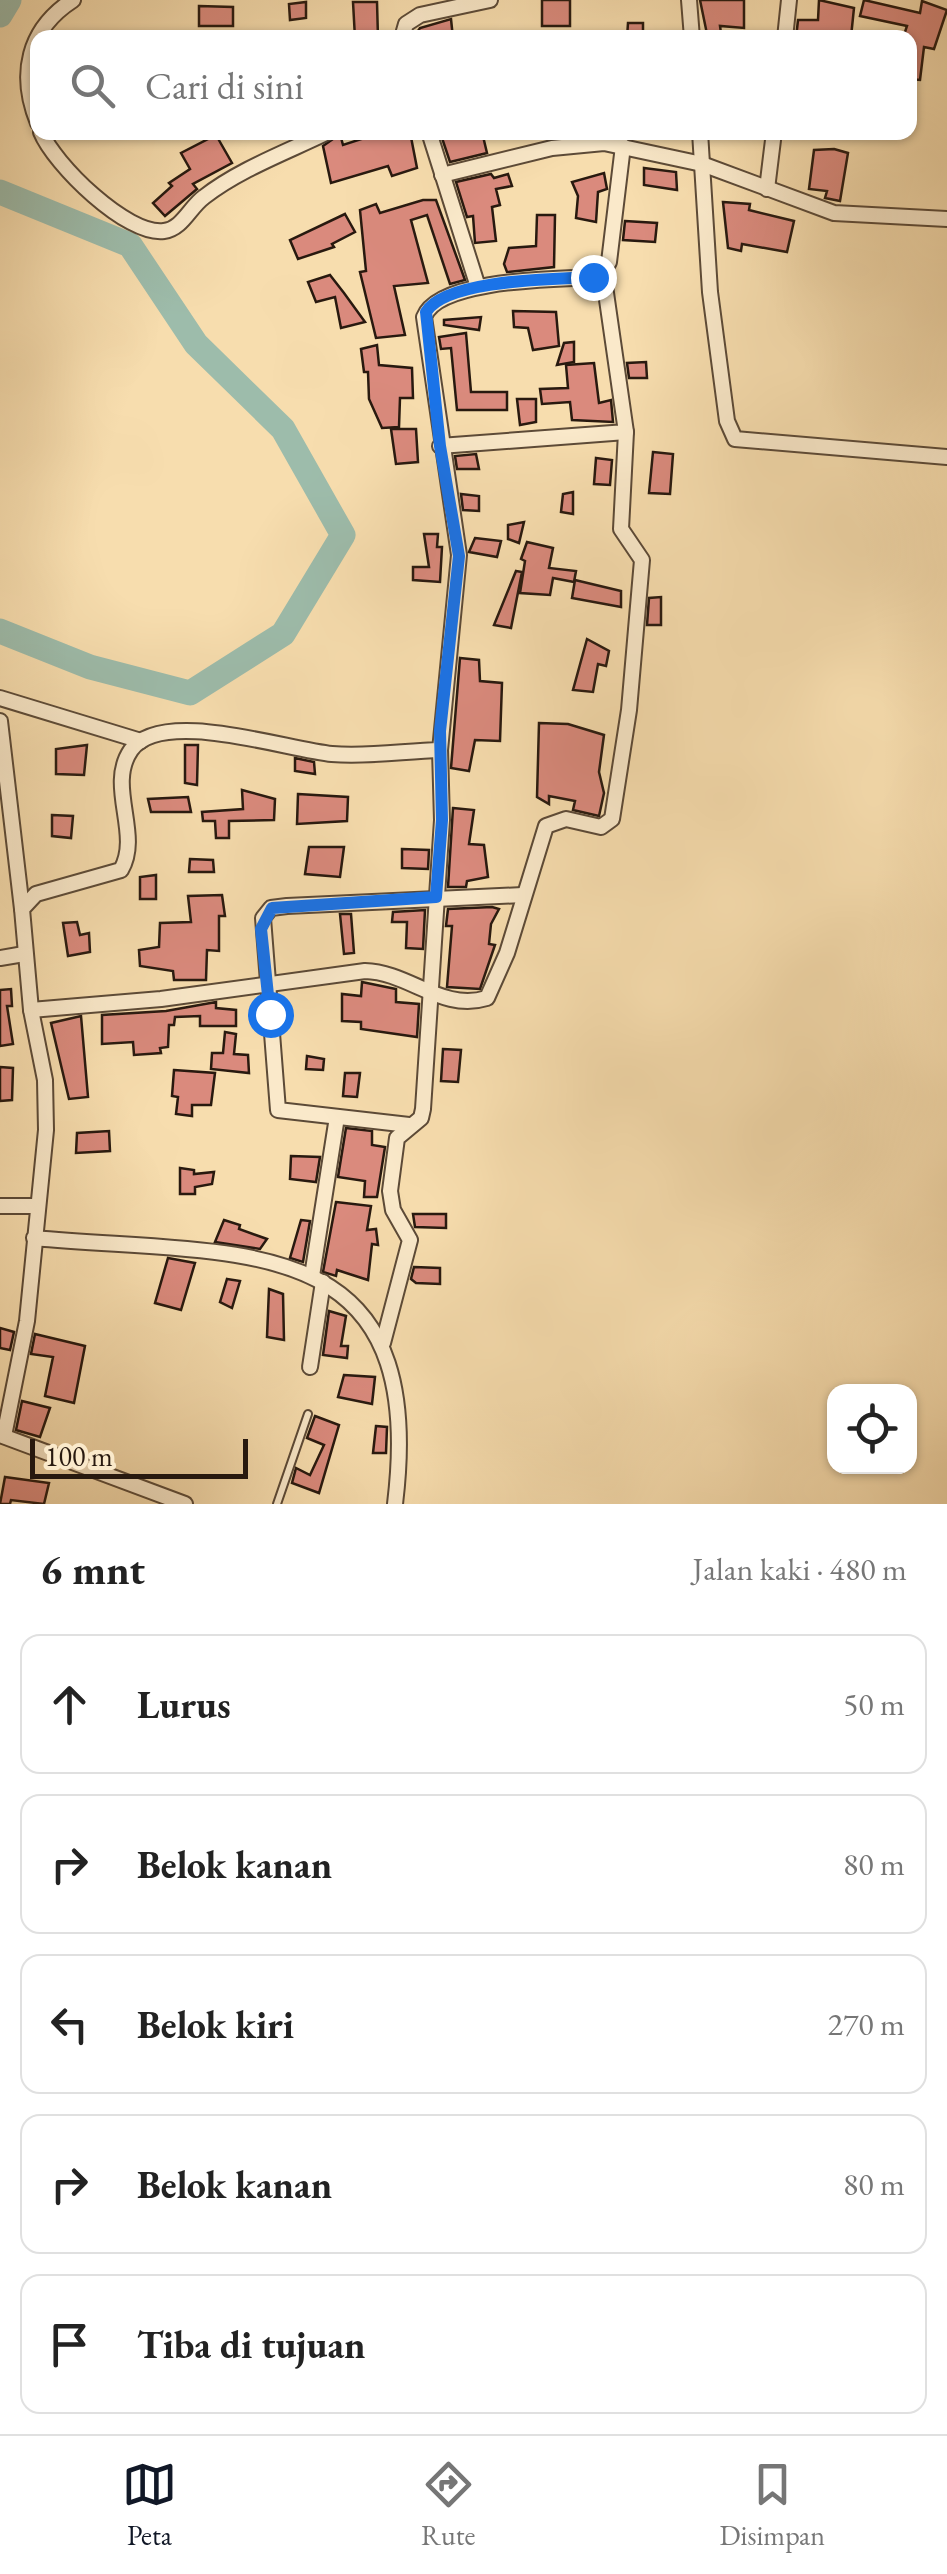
<!DOCTYPE html>
<html lang="id">
<head>
<meta charset="utf-8">
<style>
  body { margin:0; font-family:"EB Garamond",serif; background:#f6f6f6; color:#222 }
  .controls { position:absolute; right:30px; bottom:30px; display:grid; overflow:hidden; border-radius:20px; box-shadow:0 2px 8px #0004 }
  .controls button { width:90px; height:90px; display:grid; place-items:center; padding:0; border:0; border-bottom:2px solid #e0e0e0; background:#fff; color:#222; font:50px sans-serif }
  .scale { position:absolute; left:30px; bottom:25px; width:218px; box-sizing:border-box; padding-left:10px; border:5px solid #28190f; border-top:0; font-size:28px; line-height:35px; white-space:nowrap; color:#28190f; -webkit-text-stroke:8px #fae9ca; paint-order:stroke }
  .stop { position:absolute; width:30px; height:30px; margin:-22px; border:8px solid #1a73e8; border-radius:50%; background:#fff }
  .stop.end { background:#1a73e8; border-color:#fff; box-shadow:0 2px 10px #0008 }
  .list { margin:0; padding:0; list-style:none }
  h2 { display:flex; justify-content:space-between; align-items:center; height:130px; margin:0; padding:0 40px; font-size:42px }
  h2 small { font-size:32px; font-weight:400; color:#767676 }
  .list li { display:grid; grid-template-columns:65px 1fr auto; gap:30px; align-items:center; box-sizing:border-box; height:140px; margin:0 20px 20px; padding:0 20px; border:2px solid #e0e0e0; border-radius:20px }
  .list b { display:block; font-size:38px; white-space:nowrap }
  .list em { font-size:32px; font-style:normal; color:#767676 }
  .icon { flex:none; width:55px; height:55px; fill:none; stroke:currentColor; stroke-width:2; stroke-linecap:round; stroke-linejoin:round }
  .map { position:relative; flex:none; width:947px; height:1504px; overflow:hidden }
  .search { position:absolute; background:#fff; box-shadow:0 2px 8px #0004; left:30px; right:30px; top:30px; height:110px; display:flex; align-items:center; gap:25px; box-sizing:border-box; padding:0 35px; border-radius:20px; color:#767676; font-size:38px }
  .sheet { height:930px; background:#fff }
  nav { display:flex; justify-content:space-around; align-items:center; box-sizing:border-box; height:140px; border-top:2px solid #e0e0e0; background:#fff; font-size:28px; color:#767676 }
  nav a { display:grid; justify-items:center; gap:5px }
  nav .on { color:#111827 }
  .map>svg:first-child { display:block }
  .lines { fill:none; stroke-linecap:round; stroke-linejoin:round }
  .river { stroke:#9dbcab; stroke-width:25 }
  .building { fill:#da8a7d; stroke:#28190f; stroke-width:2.5 }
  .lane-casing { stroke:#5c4a37; stroke-width:10 }
  .street-casing { stroke:#5c4a37; stroke-width:18 }
  .lane { stroke:#fae9ca; stroke-width:6 }
  .street { stroke:#fae9ca; stroke-width:14 }
  .route { stroke:#1a73e8; stroke-width:12 }
</style>
</head>
<body>
<div class="map">
<svg width="947" height="1504" viewBox="0 0 947 1504">
  <rect width="100%" height="100%" fill="#f7ddae"/>
  <filter id="stains"><feTurbulence type="fractalNoise" baseFrequency=".002" numOctaves="4"/><feColorMatrix values="0 0 0 0 .2 0 0 0 0 .09 0 0 0 0 .02 0 0 0 .5 -.17"/></filter>
  <radialGradient id="worn" r=".72"><stop offset=".6" stop-color="#630" stop-opacity="0"/><stop offset="1" stop-color="#630" stop-opacity=".3"/></radialGradient>
  <g class="lines">
    <g class="river">
      <path d="M 0,15 L 9,0"/>
      <path d="M 0,192 L 130,245 L 196,344 L 283,429 L 343,535 L 283,634 L 190,693 L 90,667 L 0,631"/>
    </g>
  </g>
  <g class="building">
    <rect x="542" y="0" width="28" height="26"/>
    <path d="M 700,0 L 744,0 L 744,28 L 720,26 L 721,33 L 707,34 Z"/>
    <path d="M 819,0 L 854,8 L 851,37 L 796,38 L 798,20 L 818,20 Z"/>
    <path d="M 864,0 L 920,13 L 922,1 L 947,10 L 934,49 L 924,47 L 920,80 L 910,79 L 910,38 L 903,38 L 907,26 L 860,16 Z"/>
    <path d="M 306,2 L 306,18 L 290,20 L 289,4 Z"/>
    <path d="M 353,2 L 377,2 L 378,38 L 355,38 Z"/>
    <path d="M 199,6 L 233,7 L 233,26 L 199,26 Z"/>
    <path d="M 451,19 L 453,38 L 413,38 L 420,28 Z"/>
    <path d="M 628,23 L 643,23 L 643,38 L 627,38 Z"/>
    <path d="M 383,132 L 410,132 L 417,168 L 392,176 L 388,166 L 331,183 L 323,146 L 340,134 L 343,145 Z"/>
    <path d="M 440,132 L 482,132 L 487,153 L 450,162 Z"/>
    <path d="M 216,135 L 232,163 L 193,184 L 197,189 L 165,216 L 153,203 L 172,186 L 169,183 L 190,169 L 181,153 Z"/>
    <path d="M 834,149 L 848,153 L 840,201 L 825,198 L 827,191 L 809,189 L 814,150 Z"/>
    <path d="M 644,168 L 676,172 L 677,190 L 644,185 Z"/>
    <path d="M 604,173 L 607,189 L 598,192 L 596,222 L 576,218 L 578,196 L 572,182 Z"/>
    <path d="M 491,174 L 494,178 L 508,174 L 512,186 L 496,189 L 500,205 L 492,207 L 496,241 L 475,243 L 473,216 L 467,217 L 456,182 Z"/>
    <path d="M 423,200 L 436,200 L 465,280 L 450,284 L 427,215 L 411,220 L 428,283 L 394,286 L 405,335 L 376,338 L 360,272 L 366,271 L 360,210 L 376,204 L 380,213 Z"/>
    <path d="M 723,202 L 750,204 L 749,210 L 794,221 L 787,252 L 742,244 L 741,251 L 728,248 Z"/>
    <path d="M 345,214 L 355,232 L 332,244 L 334,247 L 298,259 L 290,240 Z"/>
    <path d="M 537,215 L 555,215 L 554,267 L 507,272 L 504,264 L 509,248 L 536,246 Z"/>
    <path d="M 625,221 L 657,223 L 655,242 L 623,240 Z"/>
    <path d="M 330,275 L 344,293 L 365,322 L 341,328 L 335,297 L 316,302 L 308,282 Z"/>
    <path d="M 513,311 L 556,312 L 559,346 L 533,350 L 528,328 L 514,327 Z"/>
    <path d="M 481,317 L 479,330 L 444,325 L 444,320 Z"/>
    <path d="M 466,333 L 471,392 L 507,392 L 507,410 L 457,410 L 451,348 L 441,349 L 439,337 Z"/>
    <path d="M 574,342 L 574,362 L 557,365 L 564,343 Z"/>
    <path d="M 377,345 L 379,365 L 412,368 L 413,398 L 400,398 L 399,427 L 382,428 L 369,399 L 368,372 L 364,372 L 361,349 Z"/>
    <path d="M 646,362 L 647,378 L 629,378 L 627,363 Z"/>
    <path d="M 594,363 L 599,403 L 611,400 L 613,422 L 572,420 L 570,402 L 542,404 L 540,389 L 568,388 L 566,365 Z"/>
    <path d="M 517,399 L 536,399 L 536,422 L 520,425 Z"/>
    <path d="M 391,429 L 416,429 L 418,462 L 396,464 Z"/>
    <path d="M 653,452 L 673,454 L 670,494 L 649,493 Z"/>
    <path d="M 476,454 L 479,469 L 457,469 L 455,456 Z"/>
    <path d="M 596,458 L 612,460 L 610,485 L 594,484 Z"/>
    <path d="M 573,492 L 573,514 L 561,512 L 563,494 Z"/>
    <path d="M 461,494 L 479,496 L 479,511 L 463,510 Z"/>
    <path d="M 524,522 L 519,543 L 508,539 L 508,525 Z"/>
    <path d="M 424,534 L 438,534 L 437,547 L 442,547 L 440,582 L 413,580 L 413,567 L 429,567 Z"/>
    <path d="M 475,538 L 501,541 L 497,557 L 469,552 Z"/>
    <path d="M 527,542 L 553,548 L 549,568 L 576,571 L 574,582 L 553,578 L 550,595 L 520,593 L 525,561 L 521,559 Z"/>
    <path d="M 516,571 L 522,572 L 511,628 L 494,625 Z"/>
    <path d="M 575,580 L 621,591 L 621,607 L 572,598 Z"/>
    <path d="M 661,597 L 661,625 L 647,625 L 649,598 Z"/>
    <path d="M 587,639 L 609,651 L 606,666 L 598,664 L 593,692 L 573,690 Z"/>
    <path d="M 460,658 L 479,660 L 480,681 L 502,683 L 500,741 L 475,740 L 469,771 L 451,768 Z"/>
    <path d="M 539,723 L 568,724 L 604,735 L 599,772 L 604,793 L 599,816 L 573,810 L 575,801 L 549,796 L 549,804 L 537,797 Z"/>
    <path d="M 87,745 L 84,775 L 56,774 L 56,749 Z"/>
    <path d="M 185,745 L 198,745 L 197,785 L 185,783 Z"/>
    <path d="M 295,758 L 314,762 L 315,774 L 295,771 Z"/>
    <path d="M 242,790 L 275,799 L 274,820 L 229,821 L 229,838 L 216,838 L 215,821 L 203,821 L 202,812 L 243,809 Z"/>
    <path d="M 298,794 L 348,797 L 347,821 L 297,824 Z"/>
    <path d="M 188,797 L 191,812 L 151,812 L 148,799 Z"/>
    <path d="M 453,808 L 474,810 L 469,844 L 484,845 L 488,877 L 467,881 L 466,887 L 448,887 Z"/>
    <path d="M 52,815 L 73,816 L 71,838 L 52,836 Z"/>
    <path d="M 309,847 L 344,847 L 340,877 L 305,874 Z"/>
    <path d="M 402,849 L 429,850 L 428,869 L 402,868 Z"/>
    <path d="M 190,859 L 213,860 L 214,872 L 189,872 Z"/>
    <path d="M 156,875 L 156,899 L 140,899 L 140,877 Z"/>
    <path d="M 222,895 L 225,916 L 219,916 L 219,951 L 207,950 L 206,980 L 174,980 L 173,971 L 140,966 L 139,950 L 159,947 L 160,923 L 191,922 L 188,896 Z"/>
    <path d="M 492,907 L 499,909 L 491,924 L 489,944 L 495,945 L 480,989 L 447,987 L 452,926 L 446,926 L 448,909 Z"/>
    <path d="M 425,910 L 423,949 L 406,948 L 407,922 L 392,922 L 393,912 Z"/>
    <path d="M 340,914 L 351,914 L 354,953 L 344,954 Z"/>
    <path d="M 77,922 L 80,935 L 89,933 L 90,952 L 68,956 L 63,923 Z"/>
    <path d="M 362,982 L 396,989 L 396,1002 L 419,1004 L 417,1037 L 361,1029 L 361,1022 L 342,1021 L 342,994 L 361,996 Z"/>
    <path d="M 11,989 L 12,1006 L 7,1006 L 13,1044 L 0,1046 L 0,990 Z"/>
    <path d="M 216,1002 L 216,1008 L 236,1010 L 236,1026 L 200,1026 L 200,1016 L 175,1017 L 174,1025 L 169,1025 L 168,1047 L 160,1048 L 161,1053 L 134,1055 L 133,1042 L 102,1044 L 102,1015 L 166,1011 Z"/>
    <path d="M 81,1016 L 88,1097 L 69,1099 L 51,1023 Z"/>
    <path d="M 225,1032 L 236,1034 L 234,1054 L 248,1055 L 249,1073 L 211,1069 L 212,1053 L 223,1053 Z"/>
    <path d="M 443,1049 L 461,1050 L 458,1082 L 441,1081 Z"/>
    <path d="M 307,1056 L 324,1059 L 323,1070 L 306,1069 Z"/>
    <path d="M 0,1067 L 13,1068 L 12,1100 L 0,1101 Z"/>
    <path d="M 174,1070 L 215,1073 L 211,1105 L 192,1105 L 192,1116 L 176,1114 L 178,1097 L 172,1096 Z"/>
    <path d="M 345,1073 L 360,1073 L 357,1097 L 343,1096 Z"/>
    <path d="M 346,1128 L 372,1131 L 372,1145 L 385,1147 L 377,1197 L 364,1197 L 365,1181 L 338,1177 Z"/>
    <path d="M 109,1131 L 110,1151 L 76,1153 L 77,1133 Z"/>
    <path d="M 291,1156 L 320,1157 L 316,1182 L 290,1179 Z"/>
    <path d="M 180,1168 L 194,1170 L 194,1174 L 214,1172 L 212,1184 L 195,1187 L 195,1194 L 180,1194 Z"/>
    <path d="M 336,1202 L 371,1206 L 367,1230 L 376,1229 L 378,1245 L 372,1244 L 368,1280 L 337,1270 L 336,1276 L 323,1272 Z"/>
    <path d="M 413,1214 L 446,1214 L 446,1228 L 415,1227 Z"/>
    <path d="M 224,1220 L 240,1225 L 239,1229 L 267,1239 L 260,1249 L 215,1242 Z"/>
    <path d="M 301,1220 L 310,1221 L 303,1262 L 290,1258 Z"/>
    <path d="M 168,1258 L 195,1263 L 181,1310 L 155,1303 Z"/>
    <path d="M 414,1267 L 440,1268 L 440,1284 L 416,1283 L 411,1279 Z"/>
    <path d="M 227,1279 L 240,1281 L 232,1308 L 220,1302 Z"/>
    <path d="M 269,1289 L 283,1294 L 284,1340 L 267,1337 Z"/>
    <path d="M 329,1311 L 346,1316 L 341,1346 L 348,1346 L 347,1358 L 323,1355 Z"/>
    <path d="M 0,1328 L 14,1332 L 10,1350 L 0,1348 Z"/>
    <path d="M 35,1334 L 85,1346 L 74,1403 L 45,1396 L 53,1357 L 31,1354 Z"/>
    <path d="M 344,1375 L 375,1377 L 372,1404 L 338,1397 Z"/>
    <path d="M 22,1401 L 50,1408 L 40,1437 L 16,1430 Z"/>
    <path d="M 315,1416 L 339,1425 L 319,1493 L 292,1483 L 296,1468 L 310,1475 L 324,1445 L 307,1438 Z"/>
    <path d="M 376,1426 L 387,1427 L 386,1453 L 373,1453 Z"/>
    <path d="M 5,1477 L 49,1483 L 44,1504 L 11,1500 L 10,1504 L 0,1504 Z"/>
  </g>
  <g class="lines">
    <defs>
      <path id="lane" d="M 277,1504 L 308,1414"/>
      <g id="street">
        <path d="M 689,0 L 692,38"/>
        <path d="M 402,38 L 406,24 L 420,15 L 490,0"/>
        <path d="M 785,38 L 789,0"/>
        <path d="M 38,123 C 18,74 28,29 73,0"/>
        <path d="M 41,132 C 54,164 127,236 164,231 C 182,229 190,207 204,197 C 240,169 287,152 328,132"/>
        <path d="M 429,132 L 478,287"/>
        <path d="M 700,132 L 710,292 L 727,421 L 735,439 L 947,457"/>
        <path d="M 442,175 L 552,148 L 604,143 L 702,164 L 834,213 L 947,219"/>
        <path d="M 767,189 L 774,132"/>
        <path d="M 440,446 L 626,432 L 603,272"/>
        <path d="M 0,698 L 141,741"/>
        <path d="M 0,721 L 22,909"/>
        <path d="M 0,958 L 24,954"/>
        <path d="M 31,1010 L 161,999 L 365,971 C 409,972 442,1012 487,998 L 507,953 L 546,826 L 566,819 L 601,827 L 612,819 L 629,710 L 642,560 L 621,529 L 626,432"/>
        <path d="M 409,1125 L 278,1110 L 263,918 L 271,908 L 287,906 L 523,895"/>
        <path d="M 0,1206 L 36,1206"/>
        <path d="M 34,1238 C 239,1257 429,1225 395,1504"/>
        <path d="M 312,1276 L 337,1117"/>
        <path d="M 383,1343 L 410,1240 L 393,1210 L 390,1191 L 397,1138 L 421,1118 L 423,1109 L 442,820 L 440,750"/>
        <path d="M 310,1367 L 323,1282"/>
        <path d="M 0,1435 L 185,1504"/>
        <path d="M 4,1436 L 27,1321 L 46,1130 L 45,1080 L 31,1010 L 22,909 L 36,894 L 121,870 C 142,834 106,786 131,750 C 162,707 287,750 332,754 C 369,757 404,751 440,750 L 459,555 L 424,317 C 438,279 556,279 593,277 L 603,272 L 609,262 L 623,146"/>
      </g>
    </defs>
    <use href="#lane" class="lane-casing"/>
    <use href="#street" class="street-casing"/>
    <use href="#lane" class="lane"/>
    <use href="#street" class="street"/>
  </g>
  <g class="lines">
    <path class="route" d="M 270,1014 L 261,929 L 272,908 L 436,897 L 442,820 L 440,731 L 459,556 L 440,446 L 426,312 C 446,279 556,279 593,277"/>
  </g>
  <rect width="100%" height="100%" filter="url(#stains)"/>
  <rect width="100%" height="100%" fill="url(#worn)"/>
</svg>
<div class="controls">
<button><svg class="icon" aria-label="locate" viewBox="0 0 24 24"><circle cx="12" cy="12" r="6"/><path d="M12 2v4M12 18v4M2 12h4M18 12h4"/></svg></button>
</div>
<div class="scale">100 m</div>
<div class="stop" style="left:270px;top:1014px"></div>
<div class="stop end" style="left:593px;top:277px"></div>
<div class="search"><svg class="icon" aria-label="search" viewBox="0 0 24 24"><circle cx="10" cy="10" r="6"/><path d="M15 15l6 6"/></svg>Cari di sini</div>
</div>
<section class="sheet">
<h2>6 mnt<small>Jalan kaki · 480 m</small></h2>
<ul class="list">
<li><svg class="icon" aria-label="ahead" viewBox="0 0 24 24"><path d="M12 20V5M6 11l6-6 6 6"/></svg><div><b>Lurus</b></div><em>50 m</em></li>
<li><svg class="icon" aria-label="right" viewBox="0 0 24 24"><path d="M7 20v-9h11M14 6l5 5-5 5"/></svg><div><b>Belok kanan</b></div><em>80 m</em></li>
<li><svg class="icon" aria-label="left" viewBox="0 0 24 24"><path d="M17 20v-9H6M10 6l-5 5 5 5"/></svg><div><b>Belok kiri</b></div><em>270 m</em></li>
<li><svg class="icon" aria-label="right" viewBox="0 0 24 24"><path d="M7 20v-9h11M14 6l5 5-5 5"/></svg><div><b>Belok kanan</b></div><em>80 m</em></li>
<li><svg class="icon" aria-label="arrive" viewBox="0 0 24 24"><path d="M6 21V4h12l-3 4 3 4H6"/></svg><div><b>Tiba di tujuan</b></div></li>
</ul>
</section>
<nav>
<a class="on"><svg class="icon" aria-label="map" viewBox="0 0 24 24"><path d="M3 6l6-2 6 2 6-2v14l-6 2-6-2-6 2zM9 4v14M15 6v14"/></svg>Peta</a>
<a><svg class="icon" aria-label="directions" viewBox="0 0 24 24"><path d="M12 3l9 9-9 9-9-9zM9 14v-3h6M13 9l2 2-2 2"/></svg>Rute</a>
<a><svg class="icon" aria-label="saved" viewBox="0 0 24 24"><path d="M7 4h10v16l-5-4-5 4z"/></svg>Disimpan</a>
</nav>
</body>
</html>
